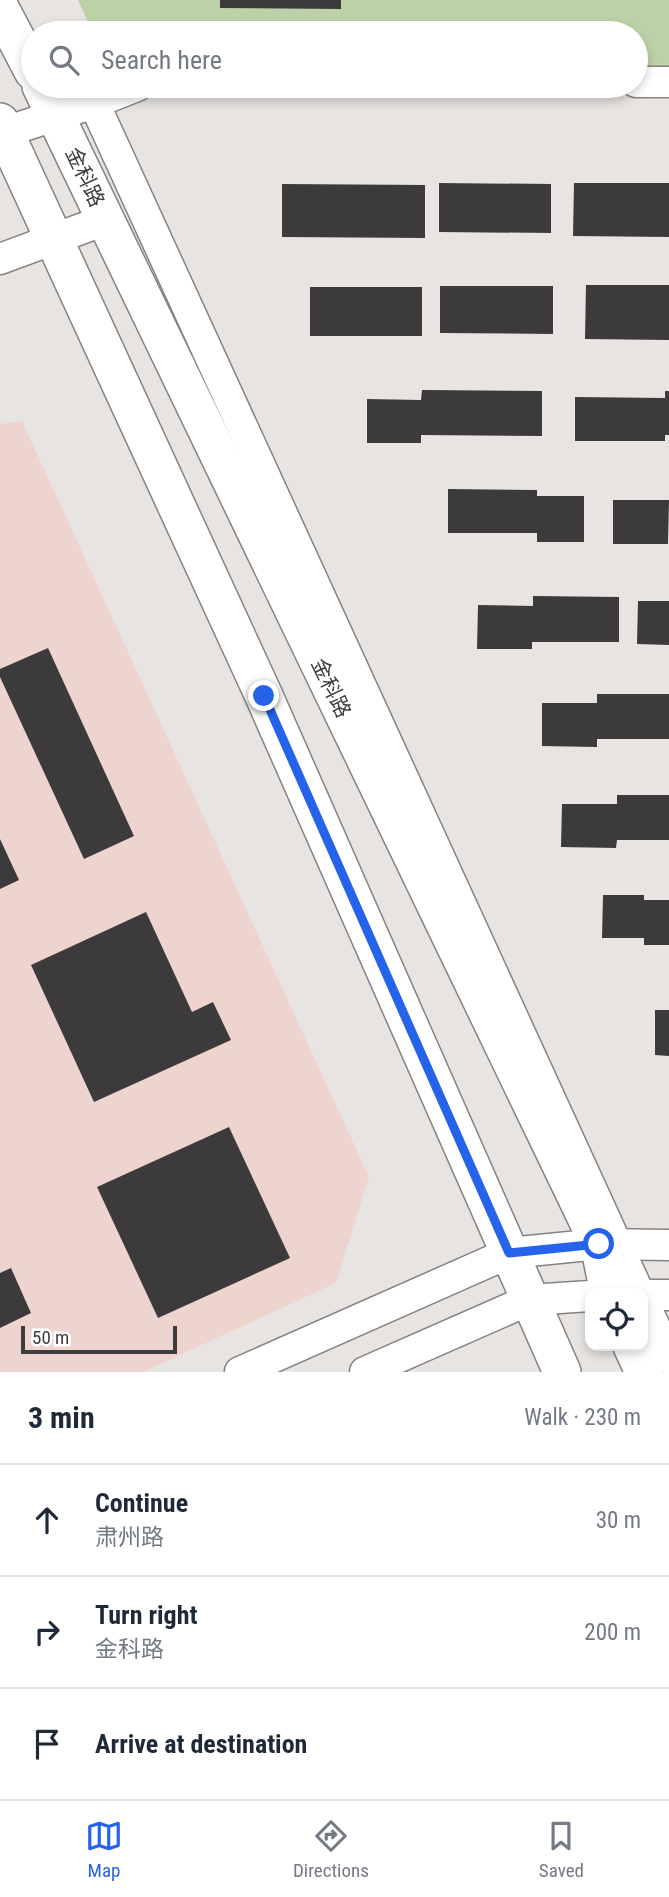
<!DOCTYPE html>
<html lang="en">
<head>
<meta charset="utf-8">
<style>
  body { margin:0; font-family:"Roboto Condensed","Noto Sans SC",sans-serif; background:#f2f2f3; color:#1f2937 }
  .controls { position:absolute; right:21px; bottom:21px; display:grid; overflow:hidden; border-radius:14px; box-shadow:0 4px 10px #0003 }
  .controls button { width:63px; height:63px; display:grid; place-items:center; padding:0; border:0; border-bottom:2px solid #e0e1e3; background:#fff; color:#1f2937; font:35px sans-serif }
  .scale { position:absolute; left:21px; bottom:18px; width:156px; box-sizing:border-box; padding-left:7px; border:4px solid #3e3c3c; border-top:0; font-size:19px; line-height:24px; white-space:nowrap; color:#3e3c3c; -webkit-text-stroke:5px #fff; paint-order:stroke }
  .stop { position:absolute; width:21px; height:21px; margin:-16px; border:5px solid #2563eb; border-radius:50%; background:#fff }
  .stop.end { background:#2563eb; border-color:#fff; box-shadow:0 2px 7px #0008 }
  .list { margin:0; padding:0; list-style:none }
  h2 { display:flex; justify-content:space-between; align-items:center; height:91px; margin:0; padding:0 28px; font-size:30px }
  h2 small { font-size:23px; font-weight:400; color:#747a83 }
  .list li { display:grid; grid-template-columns:46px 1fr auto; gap:21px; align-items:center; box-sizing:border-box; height:112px; padding:0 28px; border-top:2px solid #e0e1e3 }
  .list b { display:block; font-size:26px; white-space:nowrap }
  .list p { margin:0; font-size:23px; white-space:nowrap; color:#747a83 }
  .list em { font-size:23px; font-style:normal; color:#747a83 }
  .icon { flex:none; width:38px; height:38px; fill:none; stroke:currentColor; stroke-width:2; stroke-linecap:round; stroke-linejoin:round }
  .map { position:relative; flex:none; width:669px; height:1372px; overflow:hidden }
  .search { position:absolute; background:#fff; box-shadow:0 4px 10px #0003; left:21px; right:21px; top:21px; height:77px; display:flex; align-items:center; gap:18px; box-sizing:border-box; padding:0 24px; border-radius:38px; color:#747a83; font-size:26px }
  .sheet { height:427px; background:#fff }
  nav { display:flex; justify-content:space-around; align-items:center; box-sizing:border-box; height:98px; border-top:2px solid #e0e1e3; background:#fff; font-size:19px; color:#747a83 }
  nav a { display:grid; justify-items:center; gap:4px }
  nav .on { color:#2563eb }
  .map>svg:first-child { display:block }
  .education { fill:#eed4cf }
  .green { fill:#bcd1a7 }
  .building { fill:#3d3a3b }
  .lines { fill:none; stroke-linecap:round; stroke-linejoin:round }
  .minor-casing { stroke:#868281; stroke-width:33 }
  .major-casing { stroke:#868281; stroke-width:40 }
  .minor { stroke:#fff; stroke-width:30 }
  .major { stroke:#fff; stroke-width:37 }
  .route { stroke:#2563eb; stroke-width:9 }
  .labels { text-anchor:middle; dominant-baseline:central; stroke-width:7; stroke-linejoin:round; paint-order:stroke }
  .street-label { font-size:21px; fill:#3e3c3c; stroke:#fff }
</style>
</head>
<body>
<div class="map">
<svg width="669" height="1372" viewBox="0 0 669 1372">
  <rect width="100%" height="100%" fill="#e7e4e2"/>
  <path class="education" d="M 22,421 L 369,1177 L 336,1283 L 143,1372 L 0,1372 L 0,424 Z"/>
  <path class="green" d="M 78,0 L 669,0 L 669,75 L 636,74 L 636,33 L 93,33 Z"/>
  <g class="building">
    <path d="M 220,0 L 341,0 L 341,9 L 220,8 Z"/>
    <path d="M 439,183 L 551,184 L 551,233 L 439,232 Z"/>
    <path d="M 574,183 L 669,183 L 669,237 L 573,236 Z"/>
    <path d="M 282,184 L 425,185 L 425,238 L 282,237 Z"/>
    <path d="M 586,285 L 669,285 L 669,340 L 585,339 Z"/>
    <path d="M 440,286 L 553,286 L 553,334 L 440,333 Z"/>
    <rect x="310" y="287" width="112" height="49"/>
    <path d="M 422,390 L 542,391 L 542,436 L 421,435 L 421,443 L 367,443 L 367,399 L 421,400 Z"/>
    <path d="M 665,391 L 669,391 L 669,435 L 665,435 L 665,441 L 575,441 L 575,397 L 665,398 Z"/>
    <path d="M 448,489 L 537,490 L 537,496 L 584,496 L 584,542 L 537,542 L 537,533 L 448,533 Z"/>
    <path d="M 613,500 L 669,500 L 668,544 L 613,544 Z"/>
    <path d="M 533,596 L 619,597 L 619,642 L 532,642 L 532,649 L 477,649 L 478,605 L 533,606 Z"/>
    <path d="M 638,601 L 669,601 L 669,645 L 637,644 Z"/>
    <path d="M 48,648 L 134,836 L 84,859 L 0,677 L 0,669 Z"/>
    <path d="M 597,694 L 669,694 L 669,739 L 597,739 L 597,747 L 542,746 L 542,703 L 597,703 Z"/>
    <path d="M 617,795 L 669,795 L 669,840 L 617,840 L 616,848 L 561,847 L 562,804 L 617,804 Z"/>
    <path d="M 0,839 L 19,880 L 0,889 Z"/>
    <path d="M 603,895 L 644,895 L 644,900 L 669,900 L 669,945 L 644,945 L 644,938 L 602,938 Z"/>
    <path d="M 146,912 L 192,1012 L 213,1002 L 231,1040 L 94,1102 L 31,965 Z"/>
    <path d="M 655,1010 L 669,1010 L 669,1056 L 655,1055 Z"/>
    <path d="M 229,1127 L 290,1258 L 158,1318 L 97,1187 Z"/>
    <path d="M 11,1268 L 31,1313 L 0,1328 L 0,1273 Z"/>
  </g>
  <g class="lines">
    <defs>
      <g id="minor">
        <path d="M 636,82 L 669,82"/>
        <path d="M 94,103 L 639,1293"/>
        <path d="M 5,132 L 94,103 L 137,86"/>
        <path d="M 0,259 L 105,220"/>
        <path d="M 643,1295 L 669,1295"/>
        <path d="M 643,1301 L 669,1358"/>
        <path d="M 240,1372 L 509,1253 L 599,1244 L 669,1245"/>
        <path d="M 365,1372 L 529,1300 L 590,1296"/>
      </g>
      <g id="major">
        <path d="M 0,8 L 33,71"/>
        <path d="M 41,86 L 599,1244 L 609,1293"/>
        <path d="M 0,122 L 264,696 L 562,1372"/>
        <path d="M 632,1346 L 644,1372"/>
      </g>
    </defs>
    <use href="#minor" class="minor-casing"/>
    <use href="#major" class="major-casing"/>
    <use href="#minor" class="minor"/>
    <use href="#major" class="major"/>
  </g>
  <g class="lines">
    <path class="route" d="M 264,696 L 509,1253 L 599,1244"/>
  </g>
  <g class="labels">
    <g class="street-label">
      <text transform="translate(85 177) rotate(65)">金科路</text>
      <text transform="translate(331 688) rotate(64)">金科路</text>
    </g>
  </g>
</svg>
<div class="controls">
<button><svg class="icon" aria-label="locate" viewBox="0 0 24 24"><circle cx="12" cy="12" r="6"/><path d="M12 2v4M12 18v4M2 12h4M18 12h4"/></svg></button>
</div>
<div class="scale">50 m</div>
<div class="stop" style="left:599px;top:1244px"></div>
<div class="stop end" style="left:264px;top:696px"></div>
<div class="search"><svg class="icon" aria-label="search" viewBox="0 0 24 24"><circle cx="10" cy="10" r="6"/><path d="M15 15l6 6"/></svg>Search here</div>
</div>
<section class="sheet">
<h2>3 min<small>Walk · 230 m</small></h2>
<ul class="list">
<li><svg class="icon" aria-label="ahead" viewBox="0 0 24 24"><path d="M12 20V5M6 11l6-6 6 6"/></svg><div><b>Continue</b><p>肃州路</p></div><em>30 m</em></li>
<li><svg class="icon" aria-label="right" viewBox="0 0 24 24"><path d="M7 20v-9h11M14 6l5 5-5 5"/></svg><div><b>Turn right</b><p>金科路</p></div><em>200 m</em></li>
<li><svg class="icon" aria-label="arrive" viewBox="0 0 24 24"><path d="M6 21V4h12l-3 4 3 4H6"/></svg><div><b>Arrive at destination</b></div></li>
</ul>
</section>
<nav>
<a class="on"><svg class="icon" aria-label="map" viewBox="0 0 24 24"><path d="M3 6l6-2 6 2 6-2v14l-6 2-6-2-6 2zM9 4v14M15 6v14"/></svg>Map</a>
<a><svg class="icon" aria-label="directions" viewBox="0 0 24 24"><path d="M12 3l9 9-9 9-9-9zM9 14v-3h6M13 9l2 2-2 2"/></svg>Directions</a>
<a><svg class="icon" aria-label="saved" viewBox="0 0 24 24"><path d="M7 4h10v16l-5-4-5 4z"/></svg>Saved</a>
</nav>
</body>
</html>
